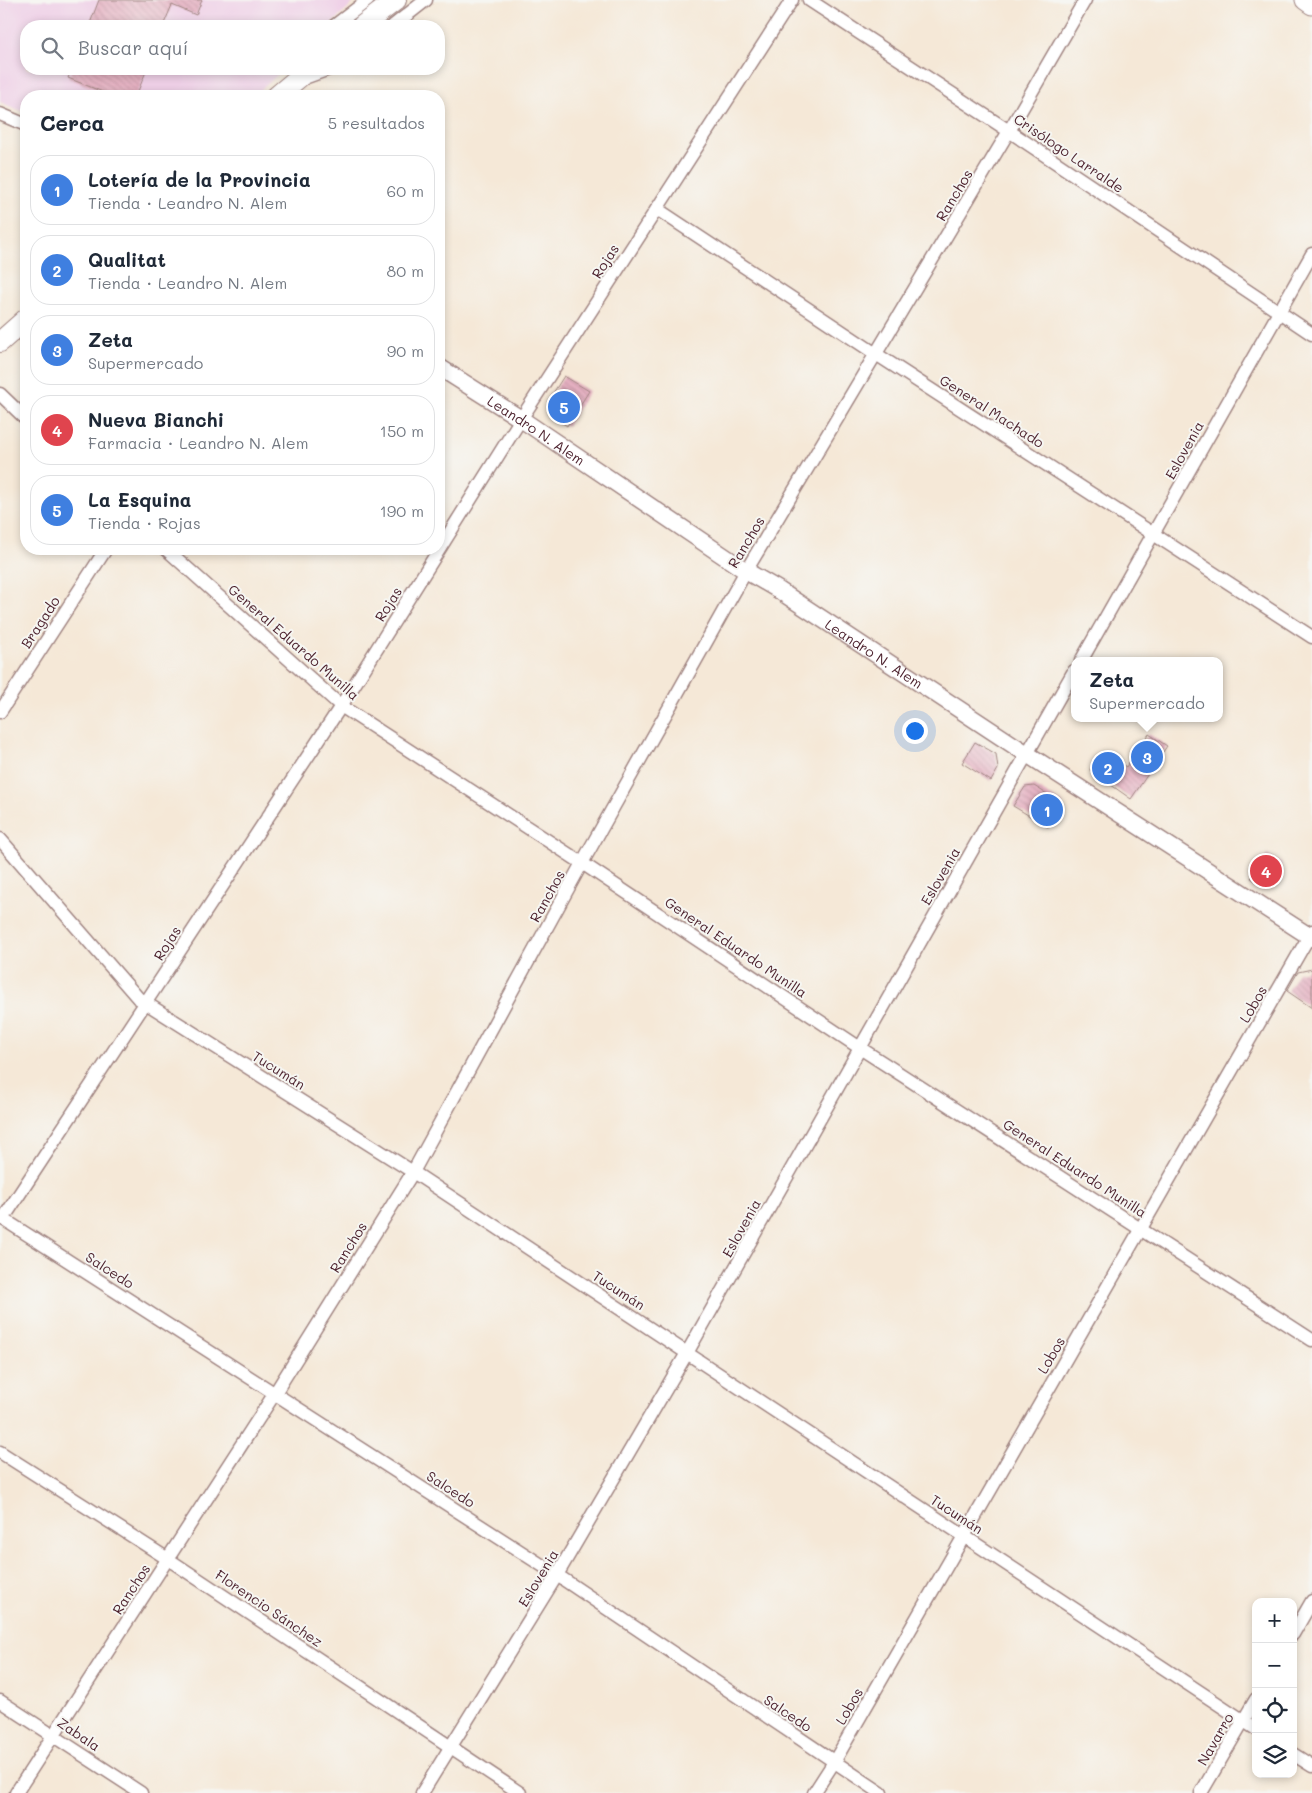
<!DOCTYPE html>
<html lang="es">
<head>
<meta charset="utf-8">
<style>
  body { margin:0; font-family:Mali,sans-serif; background:#f2f2f3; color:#1f2937 }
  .controls { position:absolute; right:15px; bottom:15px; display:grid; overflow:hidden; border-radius:10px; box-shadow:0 2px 8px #0003 }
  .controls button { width:45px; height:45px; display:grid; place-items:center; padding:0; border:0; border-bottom:1px solid #e0e1e3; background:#fff; color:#1f2937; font:25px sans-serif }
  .you { position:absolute; left:914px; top:730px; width:18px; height:18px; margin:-12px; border:4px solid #fff; border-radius:50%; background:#1a73e8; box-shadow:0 0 0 8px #1a73e833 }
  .badge { display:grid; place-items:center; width:32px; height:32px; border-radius:50%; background:#d1495b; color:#fff; font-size:16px; font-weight:700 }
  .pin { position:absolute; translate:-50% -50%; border:2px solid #fff; box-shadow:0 1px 5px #0006 }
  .popup { position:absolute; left:1071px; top:657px; width:152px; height:65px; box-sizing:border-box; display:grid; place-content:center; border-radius:10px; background:#fff; filter:drop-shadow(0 1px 4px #0005); font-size:16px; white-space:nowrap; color:#747a83 }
  .popup b { font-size:19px; color:#1f2937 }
  .popup::after { content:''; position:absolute; left:50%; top:100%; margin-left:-10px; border:10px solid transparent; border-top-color:#fff }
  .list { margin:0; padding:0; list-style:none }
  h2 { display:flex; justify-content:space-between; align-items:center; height:65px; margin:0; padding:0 20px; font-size:21px }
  h2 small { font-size:16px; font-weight:400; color:#747a83 }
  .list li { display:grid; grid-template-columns:32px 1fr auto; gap:15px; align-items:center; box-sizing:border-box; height:70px; margin:0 10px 10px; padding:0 10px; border:1px solid #e0e1e3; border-radius:20px }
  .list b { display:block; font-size:19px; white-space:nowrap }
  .list p { margin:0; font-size:16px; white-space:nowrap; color:#747a83 }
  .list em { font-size:16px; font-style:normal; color:#747a83 }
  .icon { flex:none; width:28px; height:28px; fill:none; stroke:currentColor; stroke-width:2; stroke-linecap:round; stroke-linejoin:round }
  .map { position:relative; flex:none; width:1312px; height:1793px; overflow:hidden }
  .search { position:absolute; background:#fff; box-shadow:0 2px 8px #0003; left:20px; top:20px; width:425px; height:55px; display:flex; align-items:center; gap:12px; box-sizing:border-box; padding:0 18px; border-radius:20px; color:#747a83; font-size:19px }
  .panel { position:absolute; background:#fff; box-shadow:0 2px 8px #0003; left:20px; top:90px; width:425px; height:465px; border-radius:20px }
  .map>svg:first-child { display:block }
  .built { fill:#efd0e7 }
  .building { fill:url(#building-back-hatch) }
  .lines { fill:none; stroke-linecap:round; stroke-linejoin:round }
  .minor-casing { stroke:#a08481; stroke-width:15 }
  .tertiary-casing { stroke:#a08481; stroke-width:19 }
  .secondary-casing { stroke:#a08481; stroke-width:21 }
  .primary-casing { stroke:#a08481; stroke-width:22 }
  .minor { stroke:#fff; stroke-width:12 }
  .tertiary { stroke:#fff; stroke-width:16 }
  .secondary { stroke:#fff; stroke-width:19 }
  .primary { stroke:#fff; stroke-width:20 }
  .labels { text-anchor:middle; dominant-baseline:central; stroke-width:4; stroke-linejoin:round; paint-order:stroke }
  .street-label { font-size:14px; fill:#4a1f2b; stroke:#f6f6f2 }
</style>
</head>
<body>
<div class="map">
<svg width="1312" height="1793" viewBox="0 0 1312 1793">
  <defs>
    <pattern id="building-back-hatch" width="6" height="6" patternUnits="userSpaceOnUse" patternTransform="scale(1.25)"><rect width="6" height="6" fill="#e5b0c1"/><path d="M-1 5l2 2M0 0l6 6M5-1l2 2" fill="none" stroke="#c697a6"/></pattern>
  </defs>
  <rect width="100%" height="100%" fill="#f6f6f2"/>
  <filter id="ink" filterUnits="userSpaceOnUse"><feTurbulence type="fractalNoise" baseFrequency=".02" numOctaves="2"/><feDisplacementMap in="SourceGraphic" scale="10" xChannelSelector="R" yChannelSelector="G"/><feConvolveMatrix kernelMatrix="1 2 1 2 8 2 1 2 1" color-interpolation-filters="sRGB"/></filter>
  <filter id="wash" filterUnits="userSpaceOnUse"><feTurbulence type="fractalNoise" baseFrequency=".0096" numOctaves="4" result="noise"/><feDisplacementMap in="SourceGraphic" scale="20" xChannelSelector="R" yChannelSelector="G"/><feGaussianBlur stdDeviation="1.12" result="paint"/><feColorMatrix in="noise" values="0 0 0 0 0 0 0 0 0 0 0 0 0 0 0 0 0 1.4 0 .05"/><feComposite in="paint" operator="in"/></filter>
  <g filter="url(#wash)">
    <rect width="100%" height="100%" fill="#f5e8d7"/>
    <path class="built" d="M 0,0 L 355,0 L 351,6 L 329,26 L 26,26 L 26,69 L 284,69 L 254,96 L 26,96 L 26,113 L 0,102 Z"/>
    <g id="blocks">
      <g class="building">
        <path d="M 99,0 L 202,0 L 196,15 L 172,5 L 163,26 L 89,26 Z"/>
        <path d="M 72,69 L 147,69 L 136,96 L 113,96 L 68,78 Z"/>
        <path d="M 564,376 L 589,391 L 567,426 L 549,414 L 548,401 Z"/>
        <path d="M 1149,734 L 1167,746 L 1131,799 L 1090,770 L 1103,751 L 1126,767 Z"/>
        <path d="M 975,742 L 996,754 L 998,769 L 991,781 L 962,763 Z"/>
        <path d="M 1034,786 L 1063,804 L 1048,827 L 1013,806 L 1025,787 Z"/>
        <path d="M 1267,855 L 1282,864 L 1266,888 L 1251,878 Z"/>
        <path d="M 1312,969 L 1312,1008 L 1287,991 L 1298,972 Z"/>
      </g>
    </g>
  </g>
  <g filter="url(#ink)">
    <use href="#blocks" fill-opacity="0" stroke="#a08481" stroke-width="1"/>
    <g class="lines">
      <defs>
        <g id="minor">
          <path d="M 809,0 L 1009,131 L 1312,334"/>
          <path d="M 334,26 L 368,0"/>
          <path d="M 393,26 L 426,0"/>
          <path d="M 304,78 L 329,69"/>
          <path d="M 0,114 L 26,125"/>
          <path d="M 657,209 L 876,354 L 1312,637"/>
          <path d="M 0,394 L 26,419"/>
          <path d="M 166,549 L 341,706 L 582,863 L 860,1048 L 1312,1340"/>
          <path d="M 1081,661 L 1312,254"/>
          <path d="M 0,712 L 106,549"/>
          <path d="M 0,839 L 138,998 L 413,1172 L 1256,1729"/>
          <path d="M 0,1217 L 557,1575 L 881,1793"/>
          <path d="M 3,1219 L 341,706 L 521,419 L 792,0"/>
          <path d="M 0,1452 L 168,1559 L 520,1793"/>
          <path d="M 1293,1634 L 1312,1601"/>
          <path d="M 0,1701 L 141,1793"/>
          <path d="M 1293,1754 L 1312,1766"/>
          <path d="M 16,1793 L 275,1393 L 413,1172 L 582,863 L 746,571 L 1009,131 L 1085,0"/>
          <path d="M 422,1793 L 557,1575 L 687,1353 L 1074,671"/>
          <path d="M 814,1793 L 834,1762 L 1312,931"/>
          <path d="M 1201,1793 L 1256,1699"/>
        </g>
        <g id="tertiary">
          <path id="s1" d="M 439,367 L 521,419 L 746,571 L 777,589 L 1027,754 L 1312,938"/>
        </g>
        <path id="secondary" d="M 1305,0 L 1312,5"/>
        <g id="primary">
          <path d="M 362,26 L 396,0"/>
          <path d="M 277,96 L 309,69"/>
          <path d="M 0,342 L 26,319"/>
        </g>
      </defs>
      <use href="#minor" class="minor-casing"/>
      <use href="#tertiary" class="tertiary-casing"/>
      <use href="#secondary" class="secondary-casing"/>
      <use href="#primary" class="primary-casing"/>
      <use href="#minor" class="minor"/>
      <use href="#tertiary" class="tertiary"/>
      <use href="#secondary" class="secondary"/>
      <use href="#primary" class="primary"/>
    </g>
  </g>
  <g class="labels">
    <g class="street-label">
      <text transform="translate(1069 153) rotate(34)">Crisólogo Larralde</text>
      <text transform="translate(954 195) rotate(-59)">Ranchos</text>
      <text transform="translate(605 261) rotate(-57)">Rojas</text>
      <text transform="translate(992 411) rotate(33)">General Machado</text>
      <text stroke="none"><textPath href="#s1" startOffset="116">Leandro N. Alem</textPath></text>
      <text transform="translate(1184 450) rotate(-61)">Eslovenia</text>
      <text transform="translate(746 542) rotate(-59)">Ranchos</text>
      <text transform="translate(388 604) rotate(-58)">Rojas</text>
      <text transform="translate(40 622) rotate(-57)">Bragado</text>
      <text transform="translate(294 642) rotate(41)">General Eduardo Munilla</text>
      <text stroke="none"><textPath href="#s1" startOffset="521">Leandro N. Alem</textPath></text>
      <text transform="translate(940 876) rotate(-60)">Eslovenia</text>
      <text transform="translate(547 896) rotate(-61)">Ranchos</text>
      <text transform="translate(167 943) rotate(-57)">Rojas</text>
      <text transform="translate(736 947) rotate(34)">General Eduardo Munilla</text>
      <text transform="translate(1253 1004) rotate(-60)">Lobos</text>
      <text transform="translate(279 1070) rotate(32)">Tucumán</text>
      <text transform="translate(1075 1168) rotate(33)">General Eduardo Munilla</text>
      <text transform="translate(741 1228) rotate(-61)">Eslovenia</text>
      <text transform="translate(348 1247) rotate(-58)">Ranchos</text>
      <text transform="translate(110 1270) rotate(33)">Salcedo</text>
      <text transform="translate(619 1290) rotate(33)">Tucumán</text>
      <text transform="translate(1051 1355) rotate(-60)">Lobos</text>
      <text transform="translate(451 1489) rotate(33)">Salcedo</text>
      <text transform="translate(957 1514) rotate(33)">Tucumán</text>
      <text transform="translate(538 1578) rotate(-59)">Eslovenia</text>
      <text transform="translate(131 1589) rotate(-57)">Ranchos</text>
      <text transform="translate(269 1608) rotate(34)">Florencio Sánchez</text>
      <text transform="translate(849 1706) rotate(-60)">Lobos</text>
      <text transform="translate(788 1713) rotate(34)">Salcedo</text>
      <text transform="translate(79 1734) rotate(34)">Zabala</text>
      <text transform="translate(1215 1739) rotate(-60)">Navarro</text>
    </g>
  </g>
</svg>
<div class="controls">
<button>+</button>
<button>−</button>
<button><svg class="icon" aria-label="locate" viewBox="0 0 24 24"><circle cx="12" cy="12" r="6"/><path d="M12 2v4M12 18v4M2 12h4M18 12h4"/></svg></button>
<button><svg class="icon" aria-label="layers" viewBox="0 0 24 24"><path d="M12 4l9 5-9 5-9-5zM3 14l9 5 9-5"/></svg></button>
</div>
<div class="you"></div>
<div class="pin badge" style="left:1047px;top:810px;background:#3f7fe0">1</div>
<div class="pin badge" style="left:1108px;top:768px;background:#3f7fe0">2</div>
<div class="pin badge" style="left:1147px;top:757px;background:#3f7fe0">3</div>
<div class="popup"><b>Zeta</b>Supermercado</div>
<div class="pin badge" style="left:1266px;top:871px;background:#e0444e">4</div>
<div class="pin badge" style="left:564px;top:407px;background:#3f7fe0">5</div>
<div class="search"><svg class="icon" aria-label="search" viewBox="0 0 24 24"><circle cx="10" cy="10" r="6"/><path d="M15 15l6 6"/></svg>Buscar aquí</div>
<section class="panel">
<h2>Cerca<small>5 resultados</small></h2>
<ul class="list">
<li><span class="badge" style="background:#3f7fe0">1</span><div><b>Lotería de la Provincia</b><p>Tienda · Leandro N. Alem</p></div><em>60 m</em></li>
<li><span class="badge" style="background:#3f7fe0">2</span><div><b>Qualitat</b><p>Tienda · Leandro N. Alem</p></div><em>80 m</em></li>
<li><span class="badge" style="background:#3f7fe0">3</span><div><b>Zeta</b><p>Supermercado</p></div><em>90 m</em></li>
<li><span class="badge" style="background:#e0444e">4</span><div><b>Nueva Bianchi</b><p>Farmacia · Leandro N. Alem</p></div><em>150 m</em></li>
<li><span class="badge" style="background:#3f7fe0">5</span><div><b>La Esquina</b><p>Tienda · Rojas</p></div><em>190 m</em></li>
</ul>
</section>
</div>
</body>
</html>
